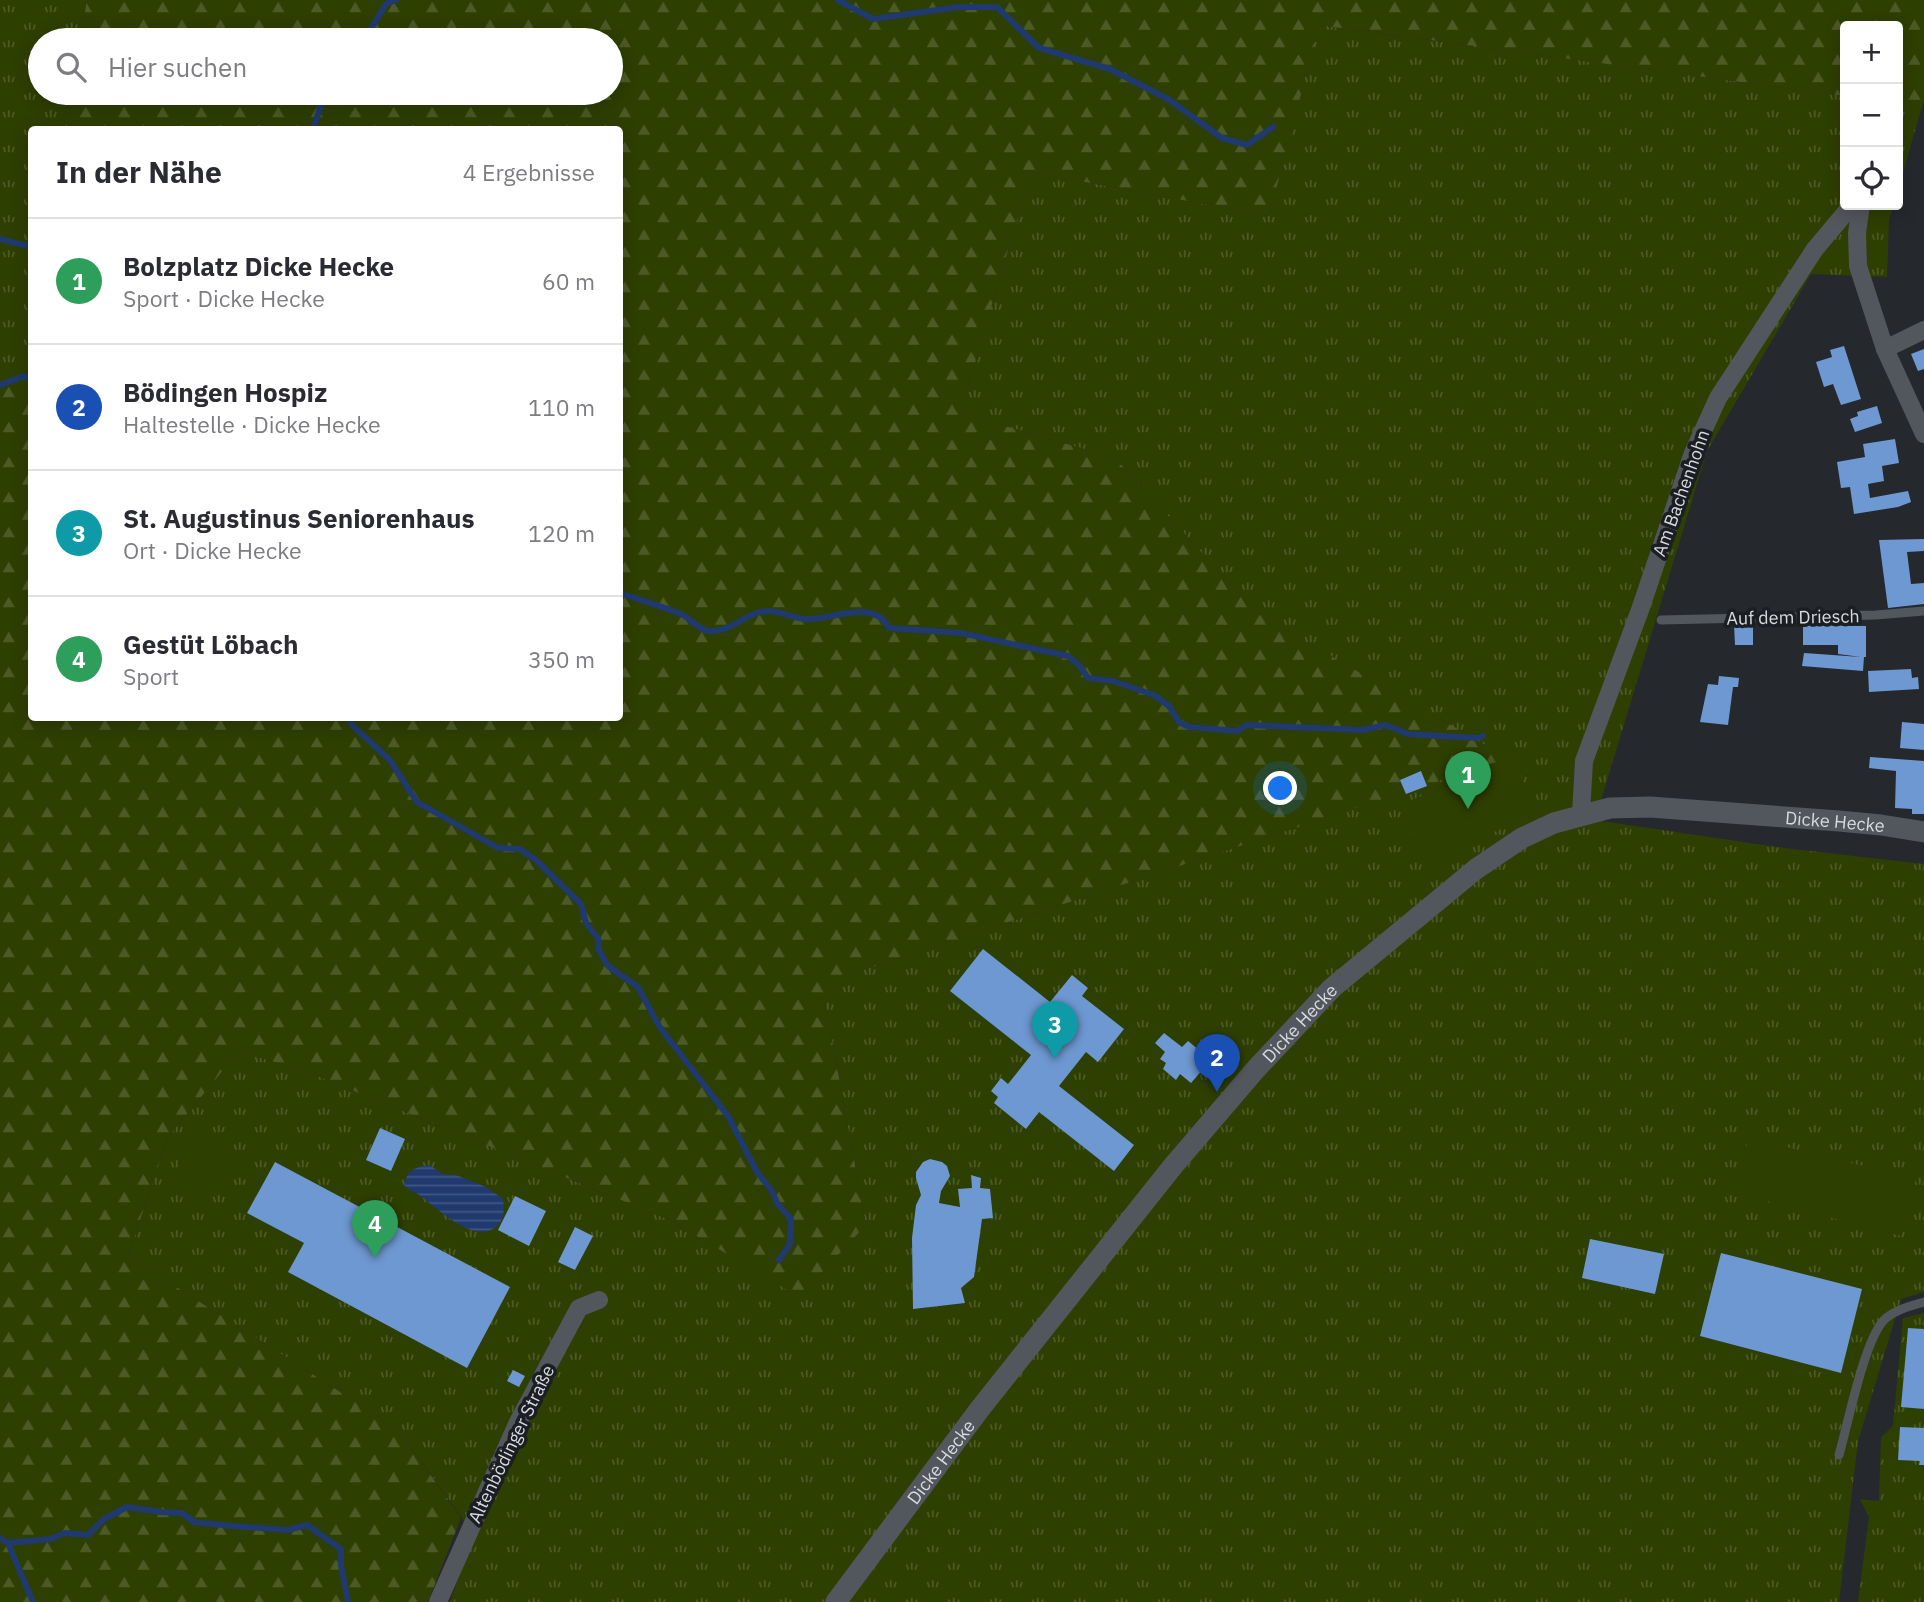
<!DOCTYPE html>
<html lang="de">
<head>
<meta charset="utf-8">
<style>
  body { margin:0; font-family:"IBM Plex Sans",sans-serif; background:#f2f2f3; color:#2b2b33 }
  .controls { position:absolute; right:21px; top:21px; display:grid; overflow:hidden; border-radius:7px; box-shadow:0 4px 18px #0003 }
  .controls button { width:63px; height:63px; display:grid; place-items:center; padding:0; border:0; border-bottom:2px solid #e1e1e2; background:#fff; color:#2b2b33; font:35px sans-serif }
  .you { position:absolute; left:1281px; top:789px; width:24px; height:24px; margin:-18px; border:5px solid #fff; border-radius:50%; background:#1a73e8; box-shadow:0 0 0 10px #1a73e833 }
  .badge { display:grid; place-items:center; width:46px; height:46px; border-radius:50%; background:#1a73e8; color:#fff; font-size:23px; font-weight:700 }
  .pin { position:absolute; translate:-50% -58px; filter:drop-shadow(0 2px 4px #0008) }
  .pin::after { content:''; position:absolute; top:37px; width:24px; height:21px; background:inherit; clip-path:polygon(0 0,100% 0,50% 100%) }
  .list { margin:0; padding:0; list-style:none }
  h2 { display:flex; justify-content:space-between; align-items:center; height:91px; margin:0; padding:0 28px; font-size:30px }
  h2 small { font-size:23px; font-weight:400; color:#7c7c81 }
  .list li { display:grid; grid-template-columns:46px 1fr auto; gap:21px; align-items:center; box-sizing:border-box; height:126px; padding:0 28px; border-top:2px solid #e1e1e2 }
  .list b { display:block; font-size:26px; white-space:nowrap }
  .list p { margin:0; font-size:23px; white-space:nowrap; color:#7c7c81 }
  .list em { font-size:23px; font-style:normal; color:#7c7c81 }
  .icon { flex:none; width:38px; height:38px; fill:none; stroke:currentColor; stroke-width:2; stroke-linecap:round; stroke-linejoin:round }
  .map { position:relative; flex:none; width:1924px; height:1602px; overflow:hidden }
  .search { position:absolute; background:#fff; box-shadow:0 4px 18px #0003; left:28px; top:28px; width:595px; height:77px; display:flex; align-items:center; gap:18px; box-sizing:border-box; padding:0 24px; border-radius:38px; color:#7c7c81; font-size:26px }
  .panel { position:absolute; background:#fff; box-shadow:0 4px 18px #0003; left:28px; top:126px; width:595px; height:595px; border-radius:7px }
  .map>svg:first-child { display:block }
  .grass { fill:url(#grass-tufts) }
  .forest { fill:url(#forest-firs) }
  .park { fill:#2e3f02 }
  .water { fill:url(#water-rules) }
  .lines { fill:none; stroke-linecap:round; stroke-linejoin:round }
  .stream { stroke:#203a6f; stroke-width:6 }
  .building { fill:#6e98d1 }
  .lane { stroke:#52575d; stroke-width:9 }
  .street { stroke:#52575d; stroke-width:18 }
  .secondary { stroke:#52575d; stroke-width:21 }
  .labels { text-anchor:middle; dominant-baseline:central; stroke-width:7; stroke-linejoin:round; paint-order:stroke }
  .street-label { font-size:18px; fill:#d7dade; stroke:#1b1f24 }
</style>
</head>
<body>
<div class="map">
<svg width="1924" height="1602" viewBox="0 0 1924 1602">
  <defs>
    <pattern id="grass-tufts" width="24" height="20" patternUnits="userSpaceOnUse" patternTransform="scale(1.75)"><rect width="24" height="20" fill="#2e3f02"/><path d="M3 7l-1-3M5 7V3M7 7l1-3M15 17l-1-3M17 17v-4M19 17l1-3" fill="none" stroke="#4c5a26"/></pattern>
    <pattern id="forest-firs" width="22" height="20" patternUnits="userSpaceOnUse" patternTransform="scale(1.75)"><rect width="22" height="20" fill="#2e3f02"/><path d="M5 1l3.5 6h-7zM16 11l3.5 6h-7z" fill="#4c5a26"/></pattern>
    <pattern id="water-rules" width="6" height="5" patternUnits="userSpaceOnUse" patternTransform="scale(1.75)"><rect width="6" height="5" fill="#203a6f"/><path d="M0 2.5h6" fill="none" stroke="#405683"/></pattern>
  </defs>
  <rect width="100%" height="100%" fill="#25292e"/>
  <g class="grass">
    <path d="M 0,0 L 87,0 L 80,40 L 40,40 L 40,93 L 70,93 L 63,129 L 32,130 L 31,375 L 0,375 Z"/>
    <path d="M 1318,25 L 1845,96 L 1845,205 L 1894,205 L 1889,219 L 1887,277 L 1811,274 L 1707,451 L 1595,820 L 1784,848 L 1924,864 L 1924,1292 L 1901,1299 L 1858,1441 L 1839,1602 L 450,1602 L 474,1535 L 398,1429 L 128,1256 L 168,1137 L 239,1051 L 310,1073 L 670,1220 L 799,1296 L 866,1225 L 825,1002 L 854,973 L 1507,758 L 1258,614 L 1115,458 L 960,413 L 1031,172 L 1269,216 Z"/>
    <path d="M 1898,103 L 1922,106 L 1898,190 Z"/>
    <path d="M 1924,1313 L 1924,1602 L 1858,1602 L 1869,1517 L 1860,1499 L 1879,1501 L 1881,1437 L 1893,1426 L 1903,1318 Z"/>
  </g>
  <path class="forest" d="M 87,0 L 1924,0 L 1924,101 L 1922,106 L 1898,103 L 1898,26 L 1845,26 L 1845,96 L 1319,25 L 1269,216 L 1031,172 L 960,413 L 1115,458 L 1258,614 L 1508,758 L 854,973 L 825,1002 L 866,1225 L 799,1297 L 670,1220 L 310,1073 L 239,1051 L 168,1137 L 128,1256 L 398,1429 L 461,1518 L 428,1602 L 0,1602 L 0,375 L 31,375 L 32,718 L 620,718 L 620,130 L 63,129 L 70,93 L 611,93 L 611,40 L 80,40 Z"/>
  <g class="park">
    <path d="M 1512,755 L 1537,813 L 1424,863 L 1399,806 Z"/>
    <circle cx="206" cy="1160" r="28"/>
    <path d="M 1749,1138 L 1916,1179 L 1901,1236 L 1733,1192 Z"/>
  </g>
  <path class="water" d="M 430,1165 L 442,1174 L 456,1175 L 486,1187 L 503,1199 C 504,1209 505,1218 498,1225 C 477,1247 439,1210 422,1197 C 416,1192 410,1192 404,1185 C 407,1170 415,1167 430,1165 Z"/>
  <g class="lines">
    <g class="stream">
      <path d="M 838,0 L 873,19 L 959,7 L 997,7 L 1039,48 L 1110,69 L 1168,99 L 1222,138 L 1247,145 L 1273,127"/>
      <path d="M 364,40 L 386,4 L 396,0"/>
      <path d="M 313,130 L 320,108 L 330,93"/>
      <path d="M 0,239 L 32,247"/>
      <path d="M 0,385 L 24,376 L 32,381"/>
      <path d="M 620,593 C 640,600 661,606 681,614 C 690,618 698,629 708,631 C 731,634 746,611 768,611 C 780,611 793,618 805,619 C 831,621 874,597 889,628 L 961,633 L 1068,656 L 1079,665 L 1088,678 L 1113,681 L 1154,695 L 1169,706 L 1179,722 L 1189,727 L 1237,731 L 1247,725 L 1363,730 L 1386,725 L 1408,734 L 1477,738 L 1483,736"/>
      <path d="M 348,718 L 353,726 L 390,760 L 417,802 L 498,848 L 520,849 L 536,860 L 581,904 L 586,923 L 598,938 L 599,950 L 608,966 L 638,987 L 659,1026 L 728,1116 L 757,1172 L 772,1191 L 777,1203 L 791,1219 L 790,1244 L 779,1260"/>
      <path d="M 0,1538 L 8,1543 L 50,1539 L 65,1533 L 88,1535 L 104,1519 L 127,1507 L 161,1512 L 182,1513 L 194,1522 L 232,1526 L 288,1530 L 307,1525 L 341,1549 L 341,1565 L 348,1602"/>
      <path d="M 8,1543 L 33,1602"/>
    </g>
  </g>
  <g class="building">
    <path d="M 1844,346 L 1861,399 L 1841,405 L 1833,384 L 1824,387 L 1816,362 L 1832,357 L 1830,350 Z"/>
    <path d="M 1924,349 L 1924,369 L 1918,371 L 1911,354 Z"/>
    <path d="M 1877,406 L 1882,423 L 1855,432 L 1850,419 L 1858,416 L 1857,412 Z"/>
    <path d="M 1895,439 L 1899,463 L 1882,466 L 1884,481 L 1868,484 L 1870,498 L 1908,491 L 1911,502 L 1898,507 L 1854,514 L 1850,487 L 1841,488 L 1837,462 L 1865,457 L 1863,444 Z"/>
    <path d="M 1924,539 L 1924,551 L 1907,552 L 1911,584 L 1924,583 L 1924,604 L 1888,608 L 1879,540 Z"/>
    <path d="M 1753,624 L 1753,645 L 1735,645 L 1734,625 Z"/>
    <path d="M 1803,625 L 1866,626 L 1866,657 L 1864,657 L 1863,671 L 1802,666 L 1804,653 L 1861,657 L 1838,654 L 1838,645 L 1803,645 Z"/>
    <path d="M 1911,669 L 1912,678 L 1918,677 L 1919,689 L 1869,692 L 1868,671 Z"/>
    <path d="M 1719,676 L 1739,678 L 1738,687 L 1733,687 L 1728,725 L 1700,722 L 1708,684 L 1718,685 Z"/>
    <path d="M 1902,722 L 1924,724 L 1924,750 L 1900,748 Z"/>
    <path d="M 1870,757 L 1924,761 L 1924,814 L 1912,814 L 1912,809 L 1895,808 L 1896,771 L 1869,768 Z"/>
    <path d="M 1421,771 L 1427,786 L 1406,794 L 1400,780 Z"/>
    <path d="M 983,949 L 1050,1002 L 1072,975 L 1088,988 L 1082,996 L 1124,1029 L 1098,1062 L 1086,1052 L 1059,1086 L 1134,1145 L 1114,1171 L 1039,1112 L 1026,1129 L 994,1103 L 998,1097 L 991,1091 L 1001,1078 L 1008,1084 L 1031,1055 L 950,991 Z"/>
    <path d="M 1164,1033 L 1182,1047 L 1188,1041 L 1211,1060 L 1191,1083 L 1180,1074 L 1176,1080 L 1163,1069 L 1166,1063 L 1160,1059 L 1165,1052 L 1155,1043 Z"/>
    <path d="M 380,1128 L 405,1139 L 391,1171 L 366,1160 Z"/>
    <path d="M 930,1159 L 942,1162 L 947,1166 L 950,1176 L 941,1191 L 939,1203 L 960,1207 L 958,1189 L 972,1188 L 971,1175 L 981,1178 L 980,1188 L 990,1189 L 993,1218 L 982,1219 L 974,1277 L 961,1288 L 965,1303 L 913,1309 L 912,1238 L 916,1205 L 921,1195 L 916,1178 L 916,1172 L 923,1162 Z"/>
    <path d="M 275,1162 L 510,1287 L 467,1368 L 288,1272 L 304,1243 L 247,1213 Z"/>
    <path d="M 515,1196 L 546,1211 L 529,1246 L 498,1230 Z"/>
    <path d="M 575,1227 L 593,1236 L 575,1270 L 558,1262 Z"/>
    <path d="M 1590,1239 L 1664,1254 L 1655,1294 L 1582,1278 Z"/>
    <path d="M 1721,1253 L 1862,1289 L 1841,1373 L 1700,1336 Z"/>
    <path d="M 1908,1328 L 1924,1329 L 1924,1409 L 1901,1407 Z"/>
    <path d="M 513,1370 L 525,1376 L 519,1387 L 507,1381 Z"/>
    <path d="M 1900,1427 L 1924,1428 L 1924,1465 L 1919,1465 L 1920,1461 L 1898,1460 Z"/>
  </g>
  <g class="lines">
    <g class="lane">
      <path d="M 1661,620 L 1876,615 L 1924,611"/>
      <path d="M 1839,1455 C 1848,1424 1864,1341 1884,1320 C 1894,1310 1911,1306 1924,1302"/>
    </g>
    <g class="street">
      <path d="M 1861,205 L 1857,233 L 1858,266 L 1885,349 L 1924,434"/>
      <path d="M 1885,349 L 1924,330"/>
      <path d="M 1581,814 L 1584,761 L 1640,610 L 1693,453 L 1718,398 L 1815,249 L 1852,205"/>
      <path d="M 438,1602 L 518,1422 L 579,1308 L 599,1300"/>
    </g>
    <path class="secondary" id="s1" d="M 836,1602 L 979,1410 L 1173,1166 L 1256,1069 L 1332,988 L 1476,869 L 1522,838 L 1554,823 L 1610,808 L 1650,807 L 1839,821 L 1881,825 L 1924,832"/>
  </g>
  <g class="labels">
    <g class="street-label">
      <text transform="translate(1681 493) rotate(-70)">Am Bachenhohn</text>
      <text transform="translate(1793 617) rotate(-1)">Auf dem Driesch</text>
      <text stroke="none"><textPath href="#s1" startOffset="1351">Dicke Hecke</textPath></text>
      <text stroke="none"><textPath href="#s1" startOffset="742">Dicke Hecke</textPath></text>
      <text transform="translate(511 1444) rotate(-64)">Altenbödinger Straße</text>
      <text stroke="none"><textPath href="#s1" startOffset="175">Dicke Hecke</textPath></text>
    </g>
  </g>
</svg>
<div class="controls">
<button>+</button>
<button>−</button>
<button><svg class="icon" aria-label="locate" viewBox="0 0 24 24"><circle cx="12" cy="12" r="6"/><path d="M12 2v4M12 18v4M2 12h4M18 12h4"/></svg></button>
</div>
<div class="you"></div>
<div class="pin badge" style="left:1468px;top:809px;background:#2e9e5b">1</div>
<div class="pin badge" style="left:1217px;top:1092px;background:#1a4fb4">2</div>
<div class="pin badge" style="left:1055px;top:1059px;background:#0f9aa8">3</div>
<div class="pin badge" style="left:375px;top:1258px;background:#2e9e5b">4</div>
<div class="search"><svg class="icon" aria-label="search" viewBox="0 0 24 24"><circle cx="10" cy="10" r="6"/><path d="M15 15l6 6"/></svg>Hier suchen</div>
<section class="panel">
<h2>In der Nähe<small>4 Ergebnisse</small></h2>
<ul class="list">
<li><span class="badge" style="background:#2e9e5b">1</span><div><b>Bolzplatz Dicke Hecke</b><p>Sport · Dicke Hecke</p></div><em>60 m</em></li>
<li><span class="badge" style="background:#1a4fb4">2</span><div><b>Bödingen Hospiz</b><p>Haltestelle · Dicke Hecke</p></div><em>110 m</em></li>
<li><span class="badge" style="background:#0f9aa8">3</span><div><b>St. Augustinus Seniorenhaus</b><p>Ort · Dicke Hecke</p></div><em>120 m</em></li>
<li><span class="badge" style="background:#2e9e5b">4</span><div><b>Gestüt Löbach</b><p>Sport</p></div><em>350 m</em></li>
</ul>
</section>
</div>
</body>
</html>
